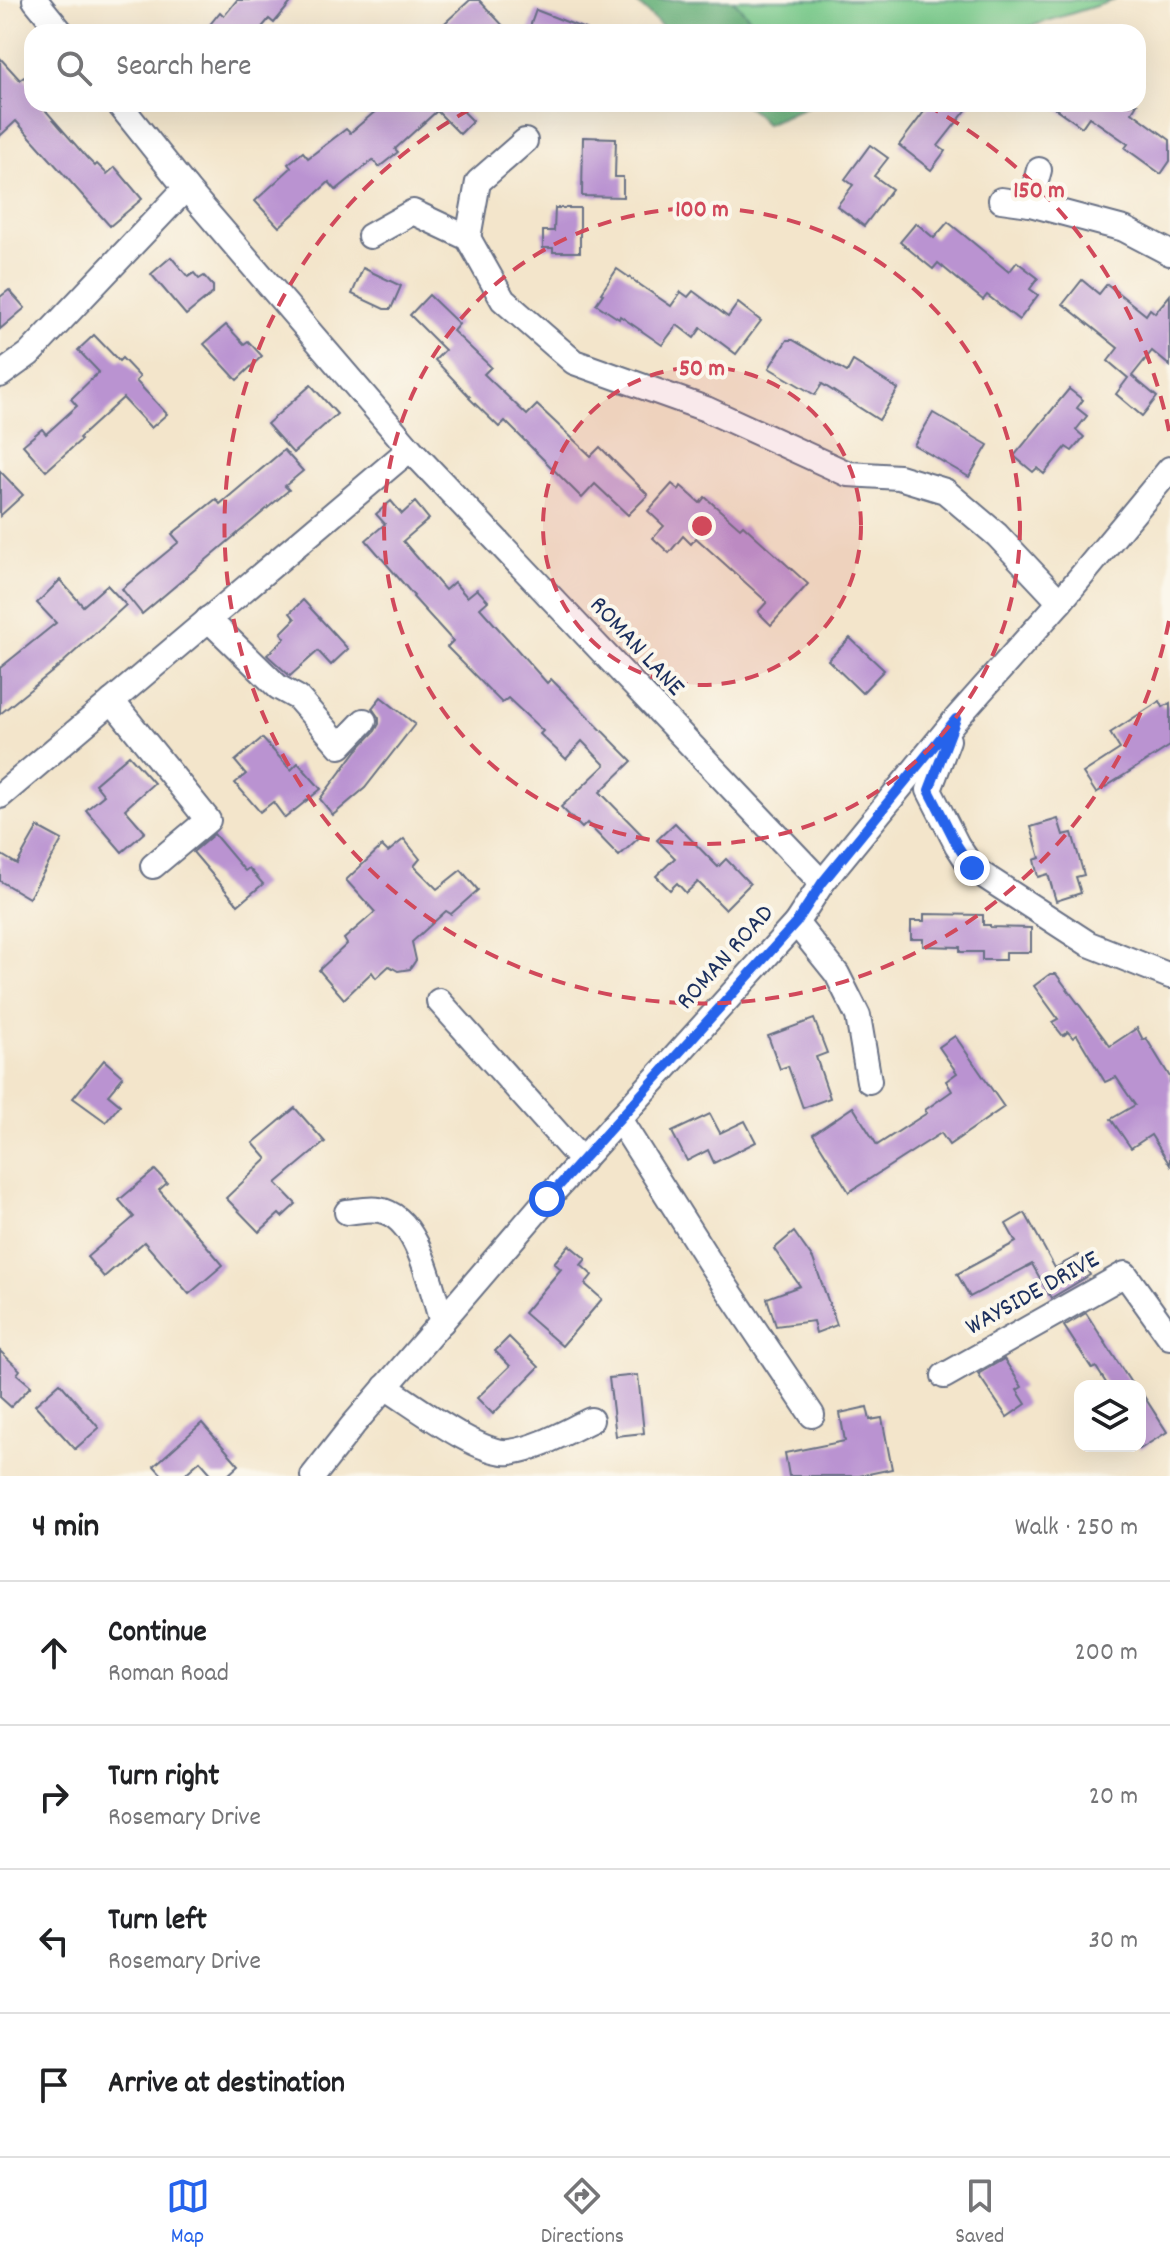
<!DOCTYPE html>
<html lang="en">
<head>
<meta charset="utf-8">
<style>
  body { margin:0; font-family:Dekko,sans-serif; background:#f6f6f6; color:#202124 }
  .controls { position:absolute; right:24px; bottom:24px; display:grid; overflow:hidden; border-radius:16px; box-shadow:0 8px 32px #0002 }
  .controls button { width:72px; height:72px; display:grid; place-items:center; padding:0; border:0; border-bottom:2px solid #e0e0e0; background:#fff; color:#202124; font:40px sans-serif }
  .stop { position:absolute; width:24px; height:24px; margin:-18px; border:6px solid #2563eb; border-radius:50%; background:#fff }
  .stop.end { background:#2563eb; border-color:#fff; box-shadow:0 2px 8px #0008 }
  .list { margin:0; padding:0; list-style:none }
  h2 { display:flex; justify-content:space-between; align-items:center; height:104px; margin:0; padding:0 32px; font-size:34px }
  h2 small { font-size:26px; font-weight:400; color:#757577 }
  .list li { display:grid; grid-template-columns:52px 1fr auto; gap:24px; align-items:center; box-sizing:border-box; height:144px; padding:0 32px; border-top:2px solid #e0e0e0 }
  .list b { display:block; font-size:30px; white-space:nowrap }
  .list p { margin:0; font-size:26px; white-space:nowrap; color:#757577 }
  .list em { font-size:26px; font-style:normal; color:#757577 }
  .icon { flex:none; width:44px; height:44px; fill:none; stroke:currentColor; stroke-width:2; stroke-linecap:round; stroke-linejoin:round }
  .map { position:relative; flex:none; width:1170px; height:1476px; overflow:hidden }
  .search { position:absolute; background:#fff; box-shadow:0 8px 32px #0002; left:24px; right:24px; top:24px; height:88px; display:flex; align-items:center; gap:20px; box-sizing:border-box; padding:0 28px; border-radius:24px; color:#757577; font-size:30px }
  .sheet { height:680px; background:#fff }
  nav { display:flex; justify-content:space-around; align-items:center; box-sizing:border-box; height:112px; border-top:2px solid #e0e0e0; background:#fff; font-size:22px; color:#757577 }
  nav a { display:grid; justify-items:center; gap:4px }
  nav .on { color:#2563eb }
  .map>svg:first-child { display:block }
  .green { fill:#7ccc8d; stroke:#4c7e76; stroke-width:2 }
  .forest { fill:#65b078; stroke:#40706b; stroke-width:2 }
  .building { fill:#ba93d1 }
  .lines { fill:none; stroke-linecap:round; stroke-linejoin:round }
  .minor-casing { stroke:#676f84; stroke-width:28 }
  .minor { stroke:#fff; stroke-width:24 }
  .route { stroke:#2563eb; stroke-width:10 }
  .ring { fill:none; stroke:#d1495b; stroke-width:4; stroke-dasharray:14 10 }
  .labels { text-anchor:middle; dominant-baseline:central; stroke-width:8; stroke-linejoin:round; paint-order:stroke }
  .street-label { font-size:26px; fill:#1b2f5e; stroke:#fbf7ec }
  .centre { fill:#d1495b; stroke:#fbf7ec; stroke-width:4 }
  .ring-label { font-size:24px; text-anchor:middle; font-weight:bold; fill:#d1495b; stroke:#fbf7ec; stroke-width:8; stroke-linejoin:round; paint-order:stroke }
</style>
</head>
<body>
<div class="map">
<svg width="1170" height="1476" viewBox="0 0 1170 1476">
  <rect width="100%" height="100%" fill="#fbf7ec"/>
  <filter id="ink" filterUnits="userSpaceOnUse"><feTurbulence type="fractalNoise" baseFrequency=".0125" numOctaves="2"/><feDisplacementMap in="SourceGraphic" scale="16" xChannelSelector="R" yChannelSelector="G"/><feConvolveMatrix kernelMatrix="1 2 1 2 8 2 1 2 1" color-interpolation-filters="sRGB"/></filter>
  <filter id="wash" filterUnits="userSpaceOnUse"><feTurbulence type="fractalNoise" baseFrequency=".006" numOctaves="4" result="noise"/><feDisplacementMap in="SourceGraphic" scale="32" xChannelSelector="R" yChannelSelector="G"/><feGaussianBlur stdDeviation="1.8" result="paint"/><feColorMatrix in="noise" values="0 0 0 0 0 0 0 0 0 0 0 0 0 0 0 0 0 1.4 0 .05"/><feComposite in="paint" operator="in"/></filter>
  <g filter="url(#wash)">
    <rect width="100%" height="100%" fill="#f3e5cb"/>
    <path class="green" d="M 645,0 L 1115,0 L 1012,32 L 680,32 Z"/>
    <g class="forest">
      <path d="M 634,0 L 733,0 L 763,32 L 668,32 Z"/>
      <path d="M 745,104 L 813,104 L 766,124 Z"/>
    </g>
    <g id="blocks">
      <g class="building">
        <path d="M 237,0 L 293,0 L 274,23 L 269,19 L 258,32 L 204,32 L 220,12 L 224,16 Z"/>
        <path d="M 470,0 L 479,0 L 509,32 L 435,32 Z"/>
        <path d="M 536,10 L 590,31 L 590,32 L 528,32 Z"/>
        <path d="M 0,58 L 20,80 L 24,77 L 32,86 L 32,104 L 40,104 L 87,158 L 95,166 L 97,164 L 107,174 L 115,167 L 142,199 L 110,226 L 16,121 L 0,136 Z"/>
        <path d="M 384,104 L 456,104 L 473,121 L 460,134 L 437,111 L 395,149 L 398,152 L 379,167 L 373,160 L 336,190 L 329,182 L 279,227 L 255,201 L 291,168 L 288,164 L 303,152 L 308,158 L 346,129 L 350,133 Z"/>
        <path d="M 930,104 L 971,104 L 938,146 L 945,151 L 931,170 L 899,145 Z"/>
        <path d="M 1049,104 L 1137,104 L 1132,112 L 1170,140 L 1170,161 L 1161,174 L 1125,148 L 1128,144 L 1089,117 L 1082,127 Z"/>
        <path d="M 583,137 L 616,138 L 615,177 L 623,177 L 623,197 L 582,196 Z"/>
        <path d="M 870,145 L 888,158 L 874,176 L 892,189 L 864,226 L 837,206 L 853,185 L 845,179 Z"/>
        <path d="M 555,208 L 580,208 L 580,252 L 553,252 L 553,248 L 543,248 L 543,231 L 554,231 Z"/>
        <path d="M 948,222 L 1009,272 L 1017,262 L 1038,278 L 1030,289 L 1038,295 L 1019,320 L 987,295 L 983,300 L 938,263 L 933,269 L 900,242 L 916,223 L 934,238 Z"/>
        <path d="M 171,257 L 188,277 L 194,273 L 199,279 L 204,276 L 213,286 L 213,293 L 186,315 L 151,274 Z"/>
        <path d="M 363,268 L 401,286 L 391,309 L 384,309 L 352,294 Z"/>
        <path d="M 617,269 L 671,306 L 681,292 L 688,297 L 693,291 L 728,317 L 738,303 L 761,321 L 736,354 L 701,328 L 694,338 L 677,325 L 662,345 L 620,316 L 619,319 L 596,304 L 603,294 L 601,293 Z"/>
        <path d="M 1082,280 L 1099,294 L 1107,284 L 1146,315 L 1150,309 L 1155,313 L 1170,295 L 1170,366 L 1152,351 L 1132,376 L 1157,397 L 1142,416 L 1116,394 L 1128,378 L 1108,361 L 1118,348 L 1063,304 Z"/>
        <path d="M 9,290 L 25,308 L 0,329 L 0,297 Z"/>
        <path d="M 429,295 L 459,324 L 453,331 L 491,367 L 484,374 L 527,415 L 537,405 L 591,456 L 600,447 L 648,495 L 628,515 L 595,484 L 582,498 L 505,421 L 499,427 L 469,398 L 470,397 L 435,360 L 445,350 L 410,315 Z"/>
        <path d="M 226,325 L 244,344 L 248,341 L 262,356 L 237,380 L 204,344 Z"/>
        <path d="M 94,335 L 119,361 L 122,358 L 140,377 L 136,381 L 167,414 L 151,428 L 123,398 L 79,438 L 81,440 L 46,471 L 23,445 L 42,429 L 46,434 L 77,406 L 71,399 L 99,372 L 78,350 Z"/>
        <path d="M 787,340 L 793,340 L 847,372 L 853,361 L 898,389 L 879,420 L 822,384 L 815,395 L 769,368 Z"/>
        <path d="M 311,385 L 337,414 L 293,453 L 267,424 Z"/>
        <path d="M 1069,389 L 1083,400 L 1077,408 L 1087,416 L 1076,430 L 1084,437 L 1072,451 L 1066,447 L 1044,474 L 1037,468 L 1033,472 L 1014,456 Z"/>
        <path d="M 933,413 L 988,445 L 969,477 L 914,445 Z"/>
        <path d="M 284,450 L 303,471 L 285,486 L 289,490 L 142,614 L 122,589 L 179,542 L 172,534 L 216,499 L 220,504 Z"/>
        <path d="M 0,471 L 23,495 L 0,516 Z"/>
        <path d="M 672,484 L 679,490 L 681,486 L 700,503 L 705,497 L 740,528 L 743,525 L 808,584 L 771,625 L 758,612 L 767,602 L 696,538 L 691,544 L 683,536 L 669,553 L 653,538 L 664,526 L 648,511 Z"/>
        <path d="M 391,501 L 402,514 L 415,502 L 429,519 L 403,541 L 445,590 L 454,582 L 467,597 L 477,589 L 488,601 L 480,608 L 547,683 L 551,679 L 632,761 L 600,792 L 642,835 L 619,856 L 587,823 L 582,828 L 561,807 L 605,765 L 582,741 L 566,759 L 540,734 L 543,731 L 508,698 L 502,703 L 447,647 L 453,641 L 413,597 L 414,596 L 366,540 L 385,524 L 376,514 Z"/>
        <path d="M 60,580 L 83,606 L 107,585 L 126,605 L 58,667 L 0,714 L 0,668 L 56,623 L 37,603 Z"/>
        <path d="M 303,600 L 348,649 L 331,665 L 318,651 L 290,676 L 267,655 L 285,638 L 281,633 L 295,619 L 290,613 Z"/>
        <path d="M 850,638 L 884,670 L 862,693 L 828,660 Z"/>
        <path d="M 381,697 L 415,724 L 365,788 L 333,815 L 320,799 L 357,750 L 375,731 L 379,724 L 379,718 L 372,708 Z"/>
        <path d="M 1160,701 L 1163,707 L 1170,703 L 1170,746 L 1096,793 L 1083,773 L 1120,749 L 1110,733 Z"/>
        <path d="M 262,738 L 291,770 L 298,763 L 321,789 L 285,818 L 273,802 L 260,812 L 235,783 L 246,774 L 235,761 Z"/>
        <path d="M 129,755 L 154,783 L 125,809 L 145,832 L 122,852 L 86,810 L 104,795 L 95,784 Z"/>
        <path d="M 1058,819 L 1063,835 L 1072,833 L 1084,875 L 1076,877 L 1081,893 L 1056,901 L 1048,874 L 1038,877 L 1034,860 L 1040,858 L 1031,827 Z"/>
        <path d="M 675,823 L 718,867 L 726,859 L 750,884 L 725,909 L 698,882 L 686,893 L 677,883 L 670,890 L 656,876 L 675,858 L 657,840 Z"/>
        <path d="M 38,827 L 62,840 L 29,898 L 0,881 L 0,854 L 17,864 Z"/>
        <path d="M 214,834 L 245,871 L 249,868 L 263,884 L 238,905 L 193,852 Z"/>
        <path d="M 404,839 L 420,859 L 414,866 L 437,889 L 461,870 L 478,890 L 451,914 L 446,911 L 412,942 L 416,960 L 410,969 L 398,971 L 389,966 L 376,978 L 372,972 L 344,999 L 319,970 L 347,944 L 344,939 L 375,912 L 346,880 L 382,846 L 388,852 Z"/>
        <path d="M 924,914 L 983,915 L 983,925 L 990,925 L 990,927 L 1031,928 L 1031,952 L 1006,952 L 1006,960 L 982,960 L 982,952 L 960,952 L 960,947 L 923,946 L 923,939 L 911,939 L 911,921 L 924,921 Z"/>
        <path d="M 1050,974 L 1056,974 L 1110,1046 L 1137,1028 L 1143,1040 L 1146,1038 L 1170,1077 L 1170,1165 L 1151,1135 L 1131,1148 L 1111,1119 L 1135,1105 L 1116,1077 L 1105,1082 L 1077,1035 L 1073,1038 L 1068,1032 L 1063,1036 L 1052,1022 L 1058,1019 L 1034,986 Z"/>
        <path d="M 814,1019 L 827,1053 L 816,1057 L 830,1098 L 803,1108 L 788,1066 L 780,1069 L 768,1036 Z"/>
        <path d="M 955,1036 L 1004,1107 L 949,1145 L 941,1133 L 849,1192 L 813,1134 L 853,1107 L 877,1145 L 927,1113 L 925,1110 L 952,1091 L 946,1081 L 957,1073 L 939,1047 Z"/>
        <path d="M 104,1060 L 123,1077 L 108,1095 L 120,1105 L 106,1122 L 73,1098 Z"/>
        <path d="M 295,1108 L 325,1142 L 276,1183 L 296,1204 L 282,1217 L 279,1214 L 259,1232 L 226,1198 L 267,1159 L 253,1143 Z"/>
        <path d="M 710,1114 L 720,1133 L 745,1121 L 756,1142 L 714,1163 L 708,1150 L 687,1161 L 672,1132 Z"/>
        <path d="M 155,1170 L 167,1183 L 159,1190 L 223,1265 L 189,1294 L 144,1242 L 104,1277 L 87,1257 L 134,1217 L 119,1200 Z"/>
        <path d="M 1025,1213 L 1055,1268 L 1079,1255 L 1090,1275 L 1051,1298 L 1032,1264 L 970,1297 L 957,1274 L 1016,1242 L 1006,1224 Z"/>
        <path d="M 794,1232 L 813,1259 L 837,1325 L 816,1333 L 813,1321 L 776,1326 L 767,1298 L 800,1286 L 774,1249 Z"/>
        <path d="M 569,1245 L 586,1259 L 581,1265 L 592,1275 L 585,1284 L 602,1299 L 562,1346 L 524,1313 L 561,1269 L 554,1263 Z"/>
        <path d="M 1086,1313 L 1133,1386 L 1108,1386 L 1096,1367 L 1092,1369 L 1064,1326 Z"/>
        <path d="M 509,1337 L 539,1367 L 493,1414 L 477,1398 L 510,1366 L 495,1351 Z"/>
        <path d="M 0,1351 L 20,1370 L 17,1374 L 31,1386 L 11,1407 L 0,1397 Z"/>
        <path d="M 1004,1359 L 1022,1387 L 1017,1390 L 1026,1404 L 1007,1417 L 978,1374 Z"/>
        <path d="M 638,1375 L 644,1433 L 616,1436 L 609,1378 Z"/>
        <path d="M 60,1383 L 99,1428 L 75,1449 L 35,1405 Z"/>
        <path d="M 1140,1390 L 1167,1432 L 1140,1449 Z"/>
        <path d="M 867,1407 L 870,1420 L 882,1418 L 892,1469 L 859,1476 L 789,1476 L 785,1453 L 845,1441 L 840,1413 Z"/>
        <path d="M 202,1423 L 239,1465 L 227,1476 L 213,1476 L 200,1461 L 183,1476 L 163,1476 L 154,1466 Z"/>
      </g>
    </g>
  </g>
  <g filter="url(#ink)">
    <use href="#blocks" fill-opacity="0" stroke="#676f84" stroke-width="2"/>
    <g class="lines">
      <defs>
        <g id="minor">
          <path d="M 35,0 L 61,32"/>
          <path d="M 119,104 L 186,188 L 410,449 L 822,883"/>
          <path d="M 1001,200 L 1030,204 L 1124,229 L 1170,253"/>
          <path d="M 1030,204 L 1039,170"/>
          <path d="M 370,236 L 413,212 L 468,238 L 503,300 L 574,362 L 706,409 L 848,474 L 899,477 L 945,491 L 997,535 L 1060,602"/>
          <path d="M 468,238 L 478,182 L 525,141"/>
          <path d="M 0,375 L 29,354 L 186,188"/>
          <path d="M 208,619 L 278,687 L 298,698 L 340,746 L 364,721"/>
          <path d="M 112,701 L 208,820 L 153,866"/>
          <path d="M 948,740 L 929,790 L 957,845 L 972,868 L 1089,944 L 1170,976"/>
          <path d="M 0,796 L 410,449"/>
          <path d="M 796,923 L 837,974 L 858,1016 L 869,1081"/>
          <path d="M 439,1001 L 582,1161"/>
          <path d="M 619,1119 L 712,1266 L 812,1415"/>
          <path d="M 347,1212 C 357,1211 370,1208 379,1210 C 419,1216 431,1289 442,1322"/>
          <path d="M 944,1376 L 1125,1274 L 1170,1337"/>
          <path d="M 385,1387 C 413,1404 480,1456 510,1452 C 539,1448 565,1432 591,1420"/>
          <path d="M 313,1476 L 353,1425 L 547,1199 L 796,923 L 822,883 L 956,719 L 1060,602 L 1170,469"/>
        </g>
      </defs>
      <use href="#minor" class="minor-casing"/>
      <use href="#minor" class="minor"/>
    </g>
  </g>
  <g class="lines" filter="url(#ink)">
    <path class="route" d="M 547,1199 L 796,923 L 822,883 L 956,719 L 929,790 L 957,845 L 972,868"/>
  </g>
  <circle cx="702" cy="526" r="159" fill="#d1495b" fill-opacity=".12"/>
  <g class="ring">
    <circle cx="702" cy="526" r="159"/>
    <circle cx="702" cy="526" r="318"/>
    <path d="M1169 621A477 477 0 1 1 478 105M926 105A477 477 0 0 1 1169 431"/>
  </g>
  <g class="labels">
    <g class="street-label">
      <text transform="translate(636 647) rotate(47)">ROMAN LANE</text>
      <text transform="translate(726 958) rotate(-48)">ROMAN ROAD</text>
      <text transform="translate(1033 1294) rotate(-29)">WAYSIDE DRIVE</text>
    </g>
  </g>
  <circle cx="702" cy="526" r="12" class="centre"/>
  <g class="ring-label">
    <text x="1039" y="197">150 m</text>
    <text x="702" y="216">100 m</text>
    <text x="702" y="375">50 m</text>
  </g>
</svg>
<div class="controls">
<button><svg class="icon" aria-label="layers" viewBox="0 0 24 24"><path d="M12 4l9 5-9 5-9-5zM3 14l9 5 9-5"/></svg></button>
</div>
<div class="stop" style="left:547px;top:1199px"></div>
<div class="stop end" style="left:972px;top:868px"></div>
<div class="search"><svg class="icon" aria-label="search" viewBox="0 0 24 24"><circle cx="10" cy="10" r="6"/><path d="M15 15l6 6"/></svg>Search here</div>
</div>
<section class="sheet">
<h2>4 min<small>Walk · 250 m</small></h2>
<ul class="list">
<li><svg class="icon" aria-label="ahead" viewBox="0 0 24 24"><path d="M12 20V5M6 11l6-6 6 6"/></svg><div><b>Continue</b><p>Roman Road</p></div><em>200 m</em></li>
<li><svg class="icon" aria-label="right" viewBox="0 0 24 24"><path d="M7 20v-9h11M14 6l5 5-5 5"/></svg><div><b>Turn right</b><p>Rosemary Drive</p></div><em>20 m</em></li>
<li><svg class="icon" aria-label="left" viewBox="0 0 24 24"><path d="M17 20v-9H6M10 6l-5 5 5 5"/></svg><div><b>Turn left</b><p>Rosemary Drive</p></div><em>30 m</em></li>
<li><svg class="icon" aria-label="arrive" viewBox="0 0 24 24"><path d="M6 21V4h12l-3 4 3 4H6"/></svg><div><b>Arrive at destination</b></div></li>
</ul>
</section>
<nav>
<a class="on"><svg class="icon" aria-label="map" viewBox="0 0 24 24"><path d="M3 6l6-2 6 2 6-2v14l-6 2-6-2-6 2zM9 4v14M15 6v14"/></svg>Map</a>
<a><svg class="icon" aria-label="directions" viewBox="0 0 24 24"><path d="M12 3l9 9-9 9-9-9zM9 14v-3h6M13 9l2 2-2 2"/></svg>Directions</a>
<a><svg class="icon" aria-label="saved" viewBox="0 0 24 24"><path d="M7 4h10v16l-5-4-5 4z"/></svg>Saved</a>
</nav>
</body>
</html>
